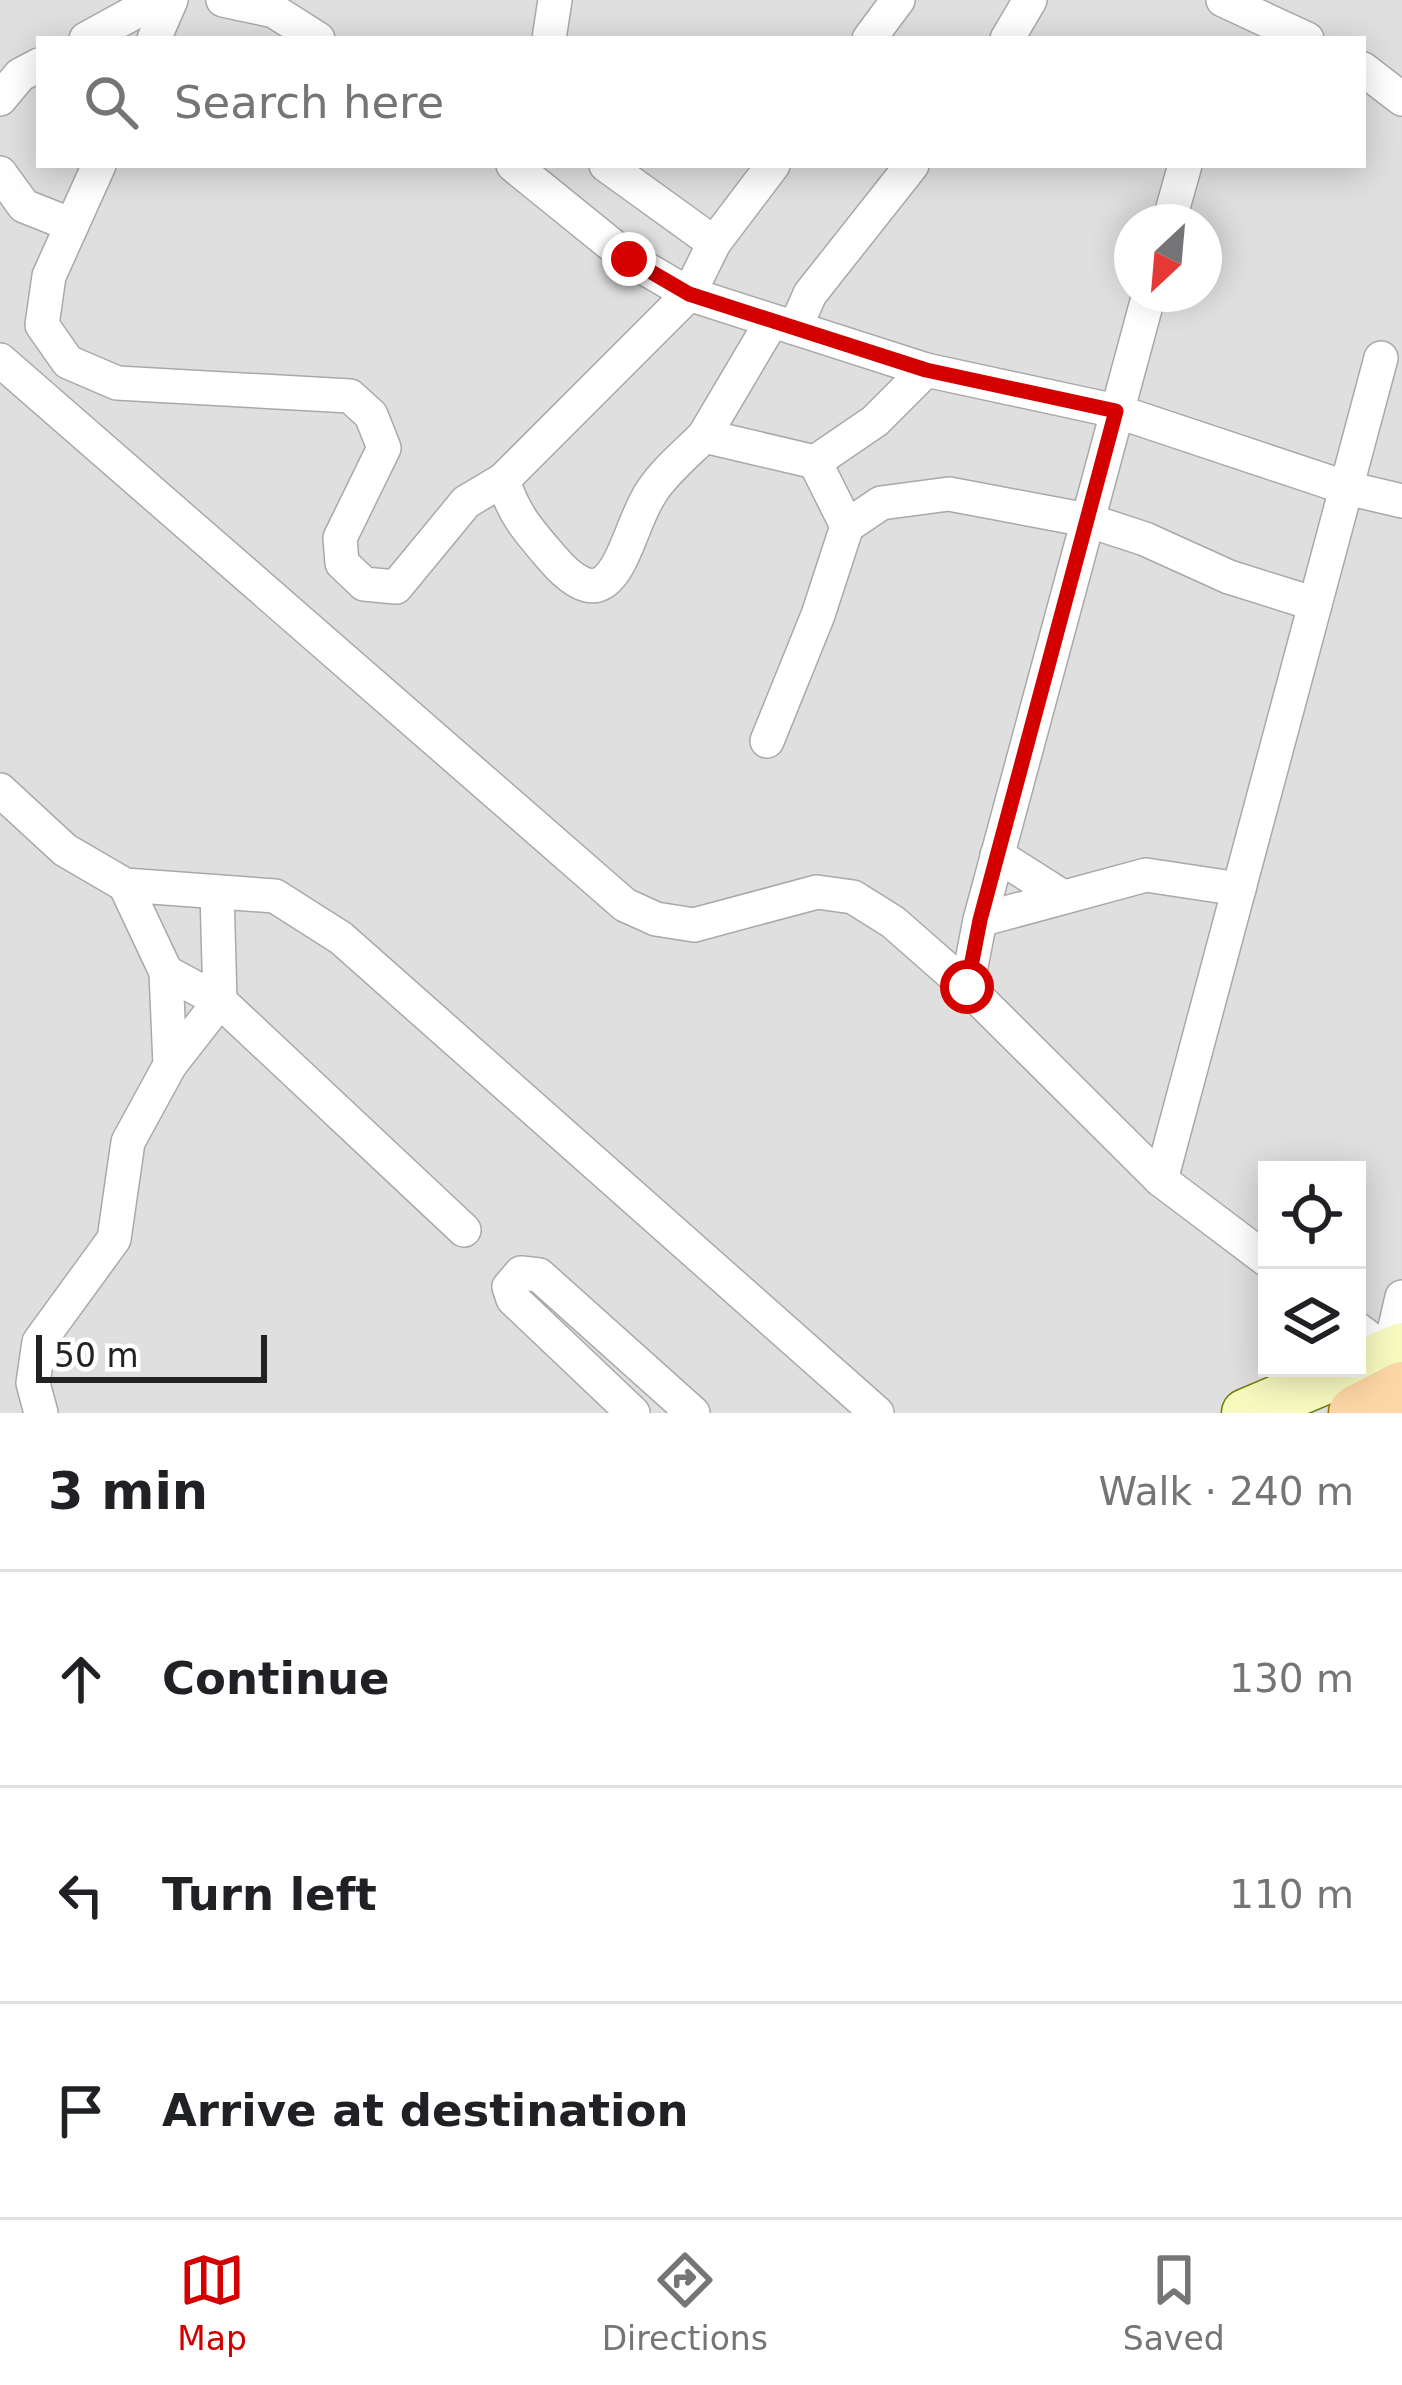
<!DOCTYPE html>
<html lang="en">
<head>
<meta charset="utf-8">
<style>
  body { margin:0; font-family:"DejaVu Sans",sans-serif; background:#f6f6f6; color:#202124 }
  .controls { position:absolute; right:36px; bottom:36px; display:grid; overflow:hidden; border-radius:0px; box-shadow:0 6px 30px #0003 }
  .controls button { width:108px; height:108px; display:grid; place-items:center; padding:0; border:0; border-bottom:3px solid #e0e0e0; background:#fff; color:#202124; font:60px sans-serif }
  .compass { position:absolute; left:1114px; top:204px; width:108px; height:108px; border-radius:50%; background:#fff; box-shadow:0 6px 30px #0003; rotate:206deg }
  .scale { position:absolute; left:36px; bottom:30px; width:231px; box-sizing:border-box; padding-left:12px; border:6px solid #222; border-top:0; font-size:33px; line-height:42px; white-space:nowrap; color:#222; -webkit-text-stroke:9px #fff; paint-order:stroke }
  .stop { position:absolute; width:36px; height:36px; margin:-27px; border:9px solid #d40000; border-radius:50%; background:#fff }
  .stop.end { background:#d40000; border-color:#fff; box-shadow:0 3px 12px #0008 }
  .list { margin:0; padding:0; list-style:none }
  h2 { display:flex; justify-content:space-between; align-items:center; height:156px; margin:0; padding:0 48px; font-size:51px }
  h2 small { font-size:39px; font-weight:400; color:#757577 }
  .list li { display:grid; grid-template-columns:78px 1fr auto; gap:36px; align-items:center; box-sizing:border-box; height:216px; padding:0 48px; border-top:3px solid #e0e0e0 }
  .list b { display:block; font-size:45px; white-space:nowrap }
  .list em { font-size:39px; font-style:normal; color:#757577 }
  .icon { flex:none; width:66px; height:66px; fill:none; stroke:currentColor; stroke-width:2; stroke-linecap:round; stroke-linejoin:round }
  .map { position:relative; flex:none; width:1402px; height:1413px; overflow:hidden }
  .search { position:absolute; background:#fff; box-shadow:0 6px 30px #0003; left:36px; right:36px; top:36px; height:132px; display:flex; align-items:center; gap:30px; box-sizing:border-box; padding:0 42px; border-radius:0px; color:#757577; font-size:45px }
  .sheet { height:804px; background:#fff }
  nav { display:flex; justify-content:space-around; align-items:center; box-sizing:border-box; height:168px; border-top:3px solid #e0e0e0; background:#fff; font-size:33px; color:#757577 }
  nav a { display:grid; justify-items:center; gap:6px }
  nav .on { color:#d40000 }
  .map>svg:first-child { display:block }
  .residential { fill:#e0dfdf; fill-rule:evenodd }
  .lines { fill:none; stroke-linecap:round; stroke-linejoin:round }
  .street-casing { stroke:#a9a9a9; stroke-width:36 }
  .secondary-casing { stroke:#707d05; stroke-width:51 }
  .primary-casing { stroke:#a06b00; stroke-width:57 }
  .street { stroke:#fff; stroke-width:33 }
  .secondary { stroke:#f7fabf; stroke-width:48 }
  .primary { stroke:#fcd6a4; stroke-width:54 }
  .route { stroke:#d40000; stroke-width:15 }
</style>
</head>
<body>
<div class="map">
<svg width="1402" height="1413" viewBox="0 0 1402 1413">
  <rect width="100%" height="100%" fill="#f2efe9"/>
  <path class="residential" d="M 0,0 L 1402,0 L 1402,1413 L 0,1413 ZM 39,39 L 1363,39 L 1363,165 L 39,165 ZM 1132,222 L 1204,222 L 1204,294 L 1132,294 ZM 1267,1170 L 1357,1170 L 1357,1368 L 1267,1368 Z"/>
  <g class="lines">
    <defs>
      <g id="street">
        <path d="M 223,0 L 274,11 L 318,39"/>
        <path d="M 1223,0 L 1307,39"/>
        <path d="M 86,39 L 157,0"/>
        <path d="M 154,39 L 171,0"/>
        <path d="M 549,39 L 555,0"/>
        <path d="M 869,39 L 898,0"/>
        <path d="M 1007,39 L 1030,0"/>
        <path d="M 1363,69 L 1402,99"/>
        <path d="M 0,99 L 20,75 L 39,65"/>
        <path d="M 99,165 L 49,276 L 42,325 L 68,362 L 117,383 L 350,396 L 371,415 L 384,448 L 340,538 L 342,563 L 364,584 L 396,587 L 466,502 L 503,480 L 689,294 L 714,243 L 773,165"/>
        <path d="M 513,165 L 629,259 L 689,294 L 926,370 L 1116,411 L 1347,488 L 1402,501"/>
        <path d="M 606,165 L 714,243"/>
        <path d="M 0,173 L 24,206 L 72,225"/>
        <path d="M 1169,222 L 1185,165"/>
        <path d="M 772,321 L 704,436 L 815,462 L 847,526"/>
        <path d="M 795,328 L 810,294 L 912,165"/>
        <path d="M 0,360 L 625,905 L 656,919 L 694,925 L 817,892 L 853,897 L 893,922 L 967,987 L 1161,1180 L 1267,1260"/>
        <path d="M 815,462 L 875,421 L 926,370"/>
        <path d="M 503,480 C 514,515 528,530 552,558 C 617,634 623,533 652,491 C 665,471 687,453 704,436"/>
        <path d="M 767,741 L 818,615 L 847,526 L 881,503 L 949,494 L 1087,520 L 1145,539 L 1229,577 L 1315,604"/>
        <path d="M 0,790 L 65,850 L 125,885 L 275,896 L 341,938 L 877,1413"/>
        <path d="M 997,855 L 1063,897"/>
        <path d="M 980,920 L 1146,875 L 1239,889"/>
        <path d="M 166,972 L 220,1001 L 464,1230"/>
        <path d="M 967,987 L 980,920 L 1149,294"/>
        <path d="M 170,1065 L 220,1001 L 217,892"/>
        <path d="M 1161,1180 L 1381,358"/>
        <path d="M 1357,1329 L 1389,1353 L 1402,1297"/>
        <path d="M 41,1413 L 33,1383 L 39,1342 L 114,1239 L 128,1142 L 170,1065 L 166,972 L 125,885"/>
        <path d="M 633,1413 L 513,1299 L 509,1287 L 521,1273 L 539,1275 L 693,1413"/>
      </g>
      <g id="secondary">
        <path d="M 1357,1366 L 1402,1347"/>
        <path d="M 1246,1413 L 1353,1368"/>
      </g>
      <path id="primary" d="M 1356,1413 L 1402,1389"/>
    </defs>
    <use href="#street" class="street-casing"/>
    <use href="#secondary" class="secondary-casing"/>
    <use href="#primary" class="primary-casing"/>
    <use href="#street" class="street"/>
    <use href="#secondary" class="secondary"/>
    <use href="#primary" class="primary"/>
  </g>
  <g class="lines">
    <path class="route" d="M 629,259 L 689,294 L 926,370 L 1116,411 L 980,920 L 967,987"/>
  </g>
</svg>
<div class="controls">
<button><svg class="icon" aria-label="locate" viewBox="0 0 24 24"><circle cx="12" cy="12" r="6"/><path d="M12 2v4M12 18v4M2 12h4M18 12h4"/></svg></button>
<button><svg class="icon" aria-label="layers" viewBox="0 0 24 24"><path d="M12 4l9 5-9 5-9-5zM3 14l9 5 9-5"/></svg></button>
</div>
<svg class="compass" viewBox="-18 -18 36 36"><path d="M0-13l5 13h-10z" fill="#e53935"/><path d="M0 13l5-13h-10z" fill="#757577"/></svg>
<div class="scale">50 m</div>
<div class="stop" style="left:967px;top:987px"></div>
<div class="stop end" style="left:629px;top:259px"></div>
<div class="search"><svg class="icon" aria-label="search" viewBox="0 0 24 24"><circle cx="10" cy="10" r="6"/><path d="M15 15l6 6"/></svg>Search here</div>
</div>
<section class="sheet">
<h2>3 min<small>Walk · 240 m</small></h2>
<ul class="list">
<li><svg class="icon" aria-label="ahead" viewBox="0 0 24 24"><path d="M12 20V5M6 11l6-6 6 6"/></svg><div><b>Continue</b></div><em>130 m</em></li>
<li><svg class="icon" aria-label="left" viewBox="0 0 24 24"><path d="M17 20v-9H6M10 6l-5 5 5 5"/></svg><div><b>Turn left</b></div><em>110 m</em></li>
<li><svg class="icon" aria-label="arrive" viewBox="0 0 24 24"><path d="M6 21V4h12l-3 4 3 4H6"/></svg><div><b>Arrive at destination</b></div></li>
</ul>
</section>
<nav>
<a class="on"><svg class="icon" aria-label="map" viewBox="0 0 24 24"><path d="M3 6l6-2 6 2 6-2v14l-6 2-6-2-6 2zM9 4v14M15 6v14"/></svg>Map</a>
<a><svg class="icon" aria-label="directions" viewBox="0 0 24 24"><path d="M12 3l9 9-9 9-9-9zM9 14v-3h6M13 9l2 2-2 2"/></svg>Directions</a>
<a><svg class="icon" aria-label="saved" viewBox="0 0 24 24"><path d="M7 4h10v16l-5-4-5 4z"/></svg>Saved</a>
</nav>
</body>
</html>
